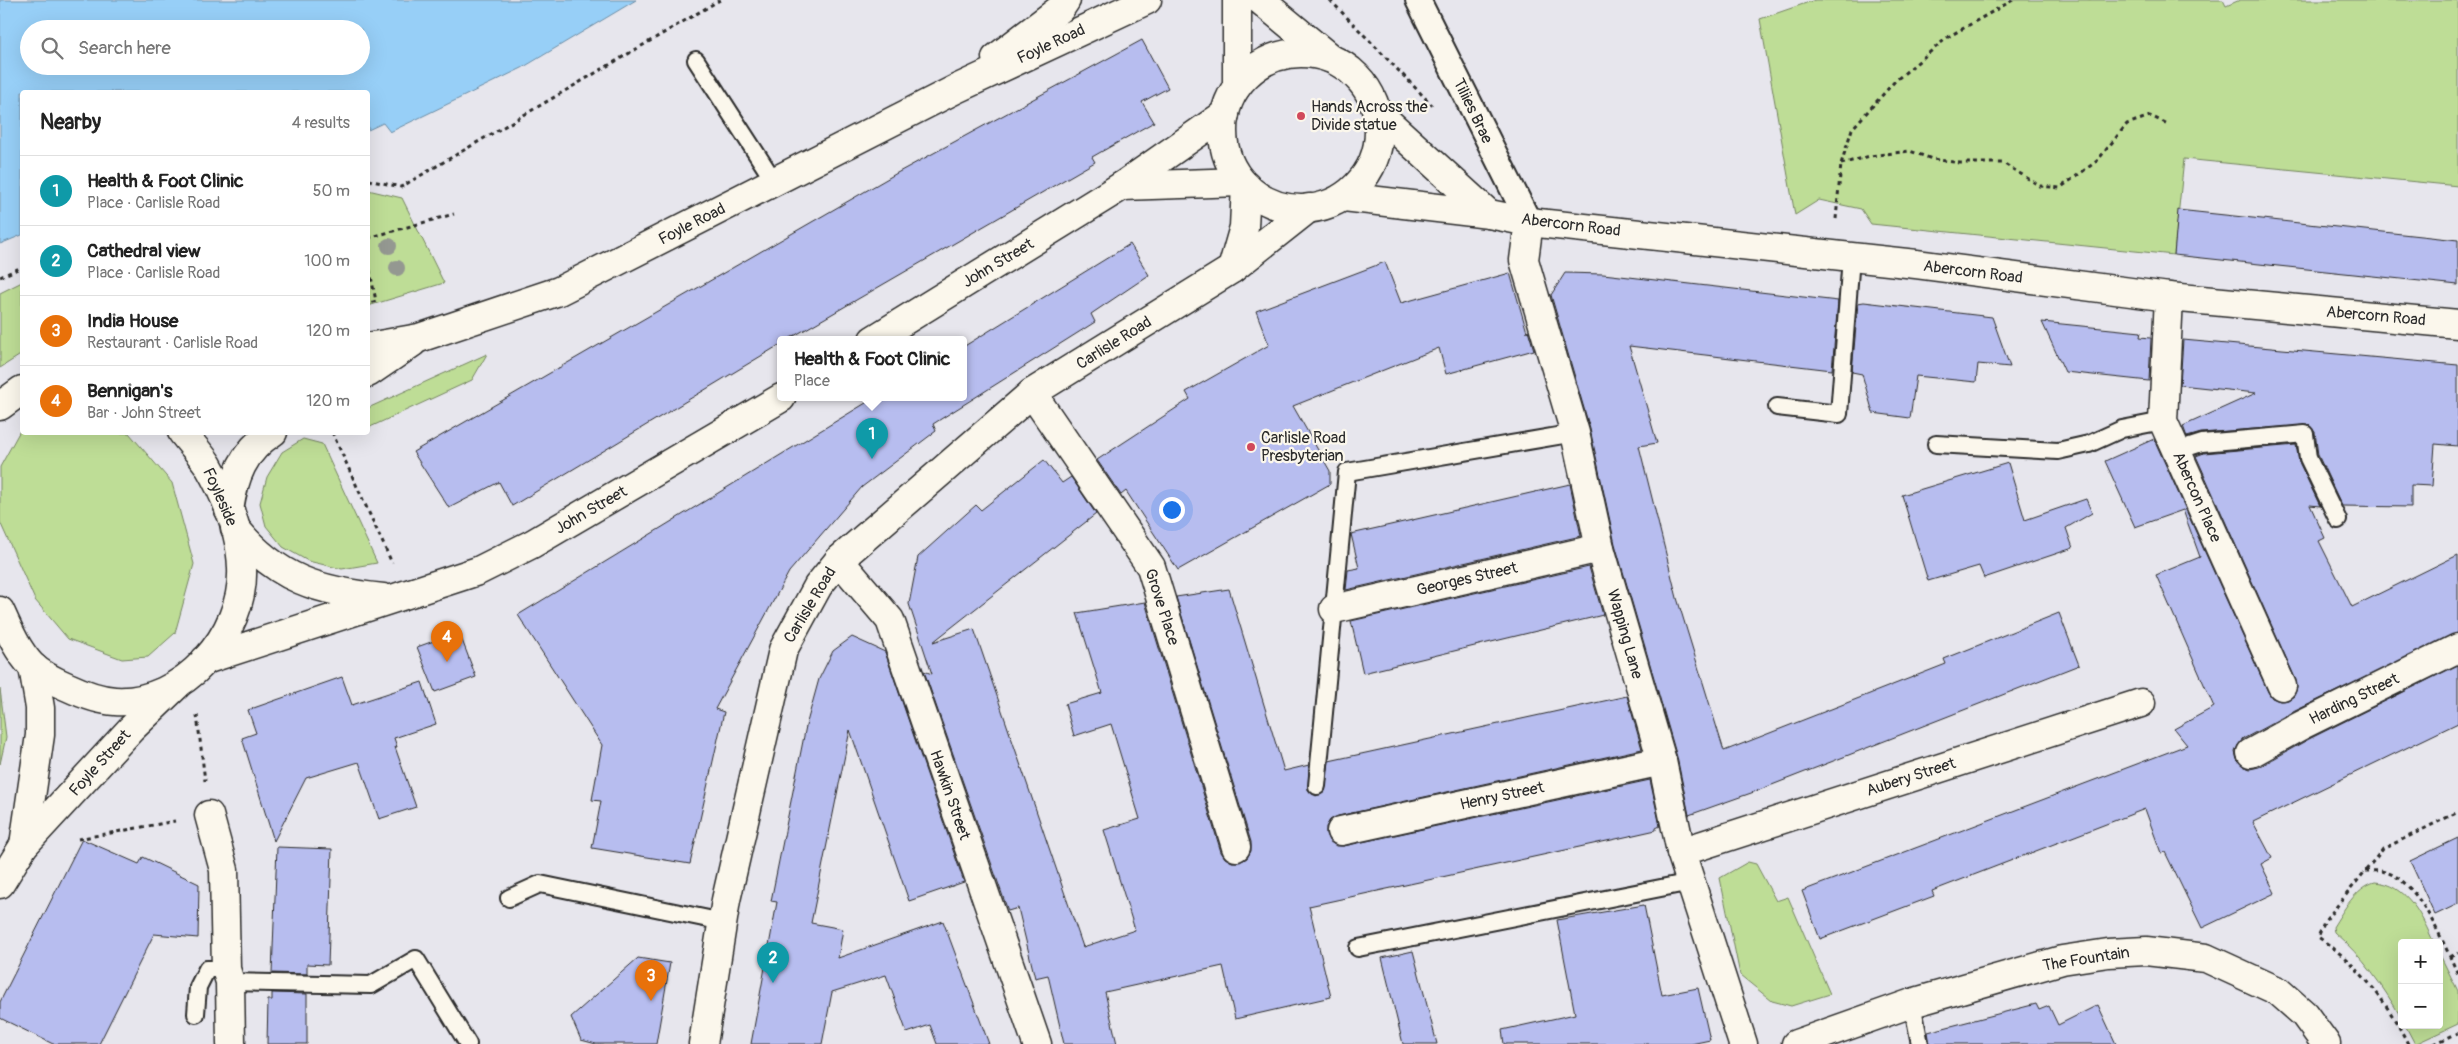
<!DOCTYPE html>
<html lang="en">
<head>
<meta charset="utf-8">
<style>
  body { margin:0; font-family:Pangolin,sans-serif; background:#f2f2f2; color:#222 }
  .controls { position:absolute; right:15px; bottom:15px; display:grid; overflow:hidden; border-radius:5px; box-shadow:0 5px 20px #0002 }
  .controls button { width:45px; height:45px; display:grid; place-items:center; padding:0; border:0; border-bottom:1px solid #e0e0e0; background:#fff; color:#222; font:25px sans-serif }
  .you { position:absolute; left:1171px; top:509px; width:18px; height:18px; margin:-12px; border:4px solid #fff; border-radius:50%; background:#1a73e8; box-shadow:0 0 0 8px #1a73e833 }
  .badge { display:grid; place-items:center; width:32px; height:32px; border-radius:50%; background:#ea580c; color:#fff; font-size:16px; font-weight:700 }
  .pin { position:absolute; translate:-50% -41px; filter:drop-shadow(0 1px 2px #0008) }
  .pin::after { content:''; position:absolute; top:26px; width:18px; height:15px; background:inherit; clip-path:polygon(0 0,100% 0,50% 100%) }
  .popup { position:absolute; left:777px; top:336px; width:190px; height:65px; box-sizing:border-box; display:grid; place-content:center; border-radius:5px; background:#fff; filter:drop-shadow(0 1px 4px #0005); font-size:16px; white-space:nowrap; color:#767676 }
  .popup b { font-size:19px; color:#222 }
  .popup::after { content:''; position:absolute; left:50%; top:100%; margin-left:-10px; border:10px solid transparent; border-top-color:#fff }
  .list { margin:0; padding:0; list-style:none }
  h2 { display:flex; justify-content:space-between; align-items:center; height:65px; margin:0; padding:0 20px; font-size:21px }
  h2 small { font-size:16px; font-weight:400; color:#767676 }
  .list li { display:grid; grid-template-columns:32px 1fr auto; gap:15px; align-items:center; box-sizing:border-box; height:70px; padding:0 20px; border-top:1px solid #e0e0e0 }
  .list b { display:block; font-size:19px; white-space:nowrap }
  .list p { margin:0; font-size:16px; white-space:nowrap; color:#767676 }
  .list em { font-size:16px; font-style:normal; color:#767676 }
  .icon { flex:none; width:28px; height:28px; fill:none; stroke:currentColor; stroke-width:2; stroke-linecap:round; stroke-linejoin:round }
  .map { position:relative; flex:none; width:2458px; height:1044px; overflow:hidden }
  .search { position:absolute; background:#fff; box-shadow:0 5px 20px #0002; left:20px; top:20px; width:350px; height:55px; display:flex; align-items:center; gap:12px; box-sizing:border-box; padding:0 18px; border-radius:28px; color:#767676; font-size:19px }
  .panel { position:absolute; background:#fff; box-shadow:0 5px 20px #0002; left:20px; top:90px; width:350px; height:345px; border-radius:5px }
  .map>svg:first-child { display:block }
  .green { fill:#bedd96; stroke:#748460 }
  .water { fill:#97cff7; stroke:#6c8da5; fill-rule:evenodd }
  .building { fill:#b7bdef; stroke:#2b2b2b }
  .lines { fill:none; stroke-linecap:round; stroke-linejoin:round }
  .service-casing { stroke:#2b2b2b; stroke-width:20 }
  .pedestrian-casing { stroke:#2b2b2b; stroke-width:28 }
  .minor-casing { stroke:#2b2b2b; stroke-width:31 }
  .tertiary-casing { stroke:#2b2b2b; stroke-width:31 }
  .secondary-casing { stroke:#2b2b2b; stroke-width:31 }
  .trunk-casing { stroke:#2b2b2b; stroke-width:31 }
  .path { stroke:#2b2b2b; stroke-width:3; stroke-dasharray:4 4; stroke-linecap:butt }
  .service { stroke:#fbf7ec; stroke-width:16 }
  .pedestrian { stroke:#fbf7ec; stroke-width:24 }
  .minor { stroke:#fbf7ec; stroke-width:28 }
  .tertiary { stroke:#fbf7ec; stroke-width:28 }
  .secondary { stroke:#fbf7ec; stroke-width:28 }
  .trunk { stroke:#fbf7ec; stroke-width:28 }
  .tree { fill:#949891 }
  .poi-dot { fill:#d1495b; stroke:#fbf7ec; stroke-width:2 }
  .labels { text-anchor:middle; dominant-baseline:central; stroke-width:4.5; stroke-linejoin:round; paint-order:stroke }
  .street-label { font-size:16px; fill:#2b2b2b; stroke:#fbf7ec }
  .poi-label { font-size:16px; fill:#2b2b2b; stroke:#fbf7ec; text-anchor:start }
</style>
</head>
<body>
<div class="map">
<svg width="2458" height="1044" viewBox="0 0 2458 1044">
  <rect width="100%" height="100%" fill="#e7e6ed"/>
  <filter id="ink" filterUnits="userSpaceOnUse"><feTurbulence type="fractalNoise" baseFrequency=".02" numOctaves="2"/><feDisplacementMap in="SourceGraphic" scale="10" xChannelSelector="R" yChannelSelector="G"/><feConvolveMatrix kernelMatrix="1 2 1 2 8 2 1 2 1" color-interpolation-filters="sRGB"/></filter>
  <g filter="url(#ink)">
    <g class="green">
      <path d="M 1815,0 L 2223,0 L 2226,6 L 2240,0 L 2458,0 L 2458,186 L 2184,159 L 2174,255 L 1871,224 L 1861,209 L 1819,200 L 1795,215 L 1760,19 Z"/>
      <path d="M 368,190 L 402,198 L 444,283 L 368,306 Z"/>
      <path d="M 22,282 L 22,354 L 0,368 L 0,293 Z"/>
      <path d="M 487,354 L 472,380 L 368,428 L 368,408 Z"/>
      <path d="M 22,427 L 22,432 L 129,433 L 172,483 L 194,564 L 175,633 L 148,657 L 122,659 L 68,639 L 35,600 L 0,522 L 0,467 Z"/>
      <path d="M 303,439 L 322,444 L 377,563 L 342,569 L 308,561 L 283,547 L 266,526 L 260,503 L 267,477 L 282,452 Z"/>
      <path d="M 0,689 L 6,737 L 0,764 Z"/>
      <path d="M 1748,862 L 1756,864 L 1776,901 L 1788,897 L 1830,994 L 1791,1006 L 1772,1001 L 1740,975 L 1720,878 Z"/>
      <path d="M 2375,882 C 2408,884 2422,917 2434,943 L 2402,943 L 2402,1019 C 2383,986 2363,957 2334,932 L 2333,927 C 2343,911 2356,887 2375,882 Z"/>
      <path d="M 2439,953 L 2458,991 L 2458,1024 L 2415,1044 L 2405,1025 L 2439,1025 Z"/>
    </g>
    <path class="water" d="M 0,0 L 636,0 L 522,68 L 390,132 L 383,123 L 368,130 L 368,92 L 22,92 L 22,235 L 0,244 ZM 29,29 L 361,29 L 361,66 L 29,66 Z"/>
    <g class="building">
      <path d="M 1142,40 L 1168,88 L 1142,102 L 1154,122 L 1092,157 L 1095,162 L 787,340 L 781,340 L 781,344 L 512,506 L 499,482 L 449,508 L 413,452 L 897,173 Z"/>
      <path d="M 2178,210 L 2458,240 L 2458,285 L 2174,255 Z"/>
      <path d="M 1130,244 L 1149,275 L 1091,314 L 1095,322 L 933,424 L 936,431 L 862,487 L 789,572 L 715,709 L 724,712 L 690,864 L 592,848 L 601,801 L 592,800 L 602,745 L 518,615 L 874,398 L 963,398 L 963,347 Z"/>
      <path d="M 1385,262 L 1401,303 L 1510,273 L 1527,332 L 1528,330 L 1534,350 L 1446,374 L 1439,348 L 1293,406 L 1330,471 L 1330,484 L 1178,570 L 1126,491 L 1121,495 L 1097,460 L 1190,399 L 1186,392 L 1269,345 L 1256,311 Z"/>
      <path d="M 1565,273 L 1603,274 L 1838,301 L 1832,370 L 1629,346 L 1657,443 L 1639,446 L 1677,598 L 1724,751 L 1946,664 L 1944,659 L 2059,613 L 2079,665 L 1754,792 L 1689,815 L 1677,757 L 1615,544 L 1590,429 L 1551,295 Z"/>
      <path d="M 1864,302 L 1992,317 L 2010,367 L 1978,364 L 1976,382 L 1916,376 L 1910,418 L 1873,413 L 1862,374 L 1852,372 L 1858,303 Z"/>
      <path d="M 2042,322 L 2141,332 L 2140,337 L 2151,338 L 2149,381 L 2065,372 Z"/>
      <path d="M 2183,340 L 2458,365 L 2458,446 L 2435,444 L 2432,486 L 2411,485 L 2411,507 L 2342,506 L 2318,455 L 2315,432 L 2309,425 L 2201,433 L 2187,437 L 2183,426 L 2256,393 L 2180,385 Z"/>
      <path d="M 2154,439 L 2268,692 L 2272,698 L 2280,701 L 2288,700 L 2294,696 L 2297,688 L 2296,680 L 2196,456 L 2204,453 L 2296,445 L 2299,462 L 2320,506 L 2310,505 L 2325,538 L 2319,541 L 2352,607 L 2458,555 L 2458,633 L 2295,711 L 2243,739 L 2238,745 L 2235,752 L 2237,760 L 2243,766 L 2250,769 L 2259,767 L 2309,739 L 2458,665 L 2458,723 L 2253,822 L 2272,858 L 2261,864 L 2275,893 L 2202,928 L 2165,852 L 2161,853 L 2145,809 L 1932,891 L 1934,896 L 1820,939 L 1802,891 L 2187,745 L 2174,729 L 2214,707 L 2156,575 L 2200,557 L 2183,510 L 2135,527 L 2105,461 Z"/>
      <path d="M 1044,460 L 1062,483 L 1071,477 L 1096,514 L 933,642 L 974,629 L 1083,947 L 1135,930 L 1104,830 L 1140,819 L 1111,724 L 1074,736 L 1065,704 L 1102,693 L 1077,613 L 1145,602 L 1221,852 L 1225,858 L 1232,862 L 1240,862 L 1247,858 L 1251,851 L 1251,842 L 1176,597 L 1229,589 L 1284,771 L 1309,765 L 1308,790 L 1316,796 L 1325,791 L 1329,761 L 1627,696 L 1642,749 L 1338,816 L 1330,820 L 1326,827 L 1326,834 L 1329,841 L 1336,846 L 1344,846 L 1650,780 L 1660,826 L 1656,828 L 1656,830 L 1616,839 L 1309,906 L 1331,997 L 1235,1019 L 1223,966 L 1105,992 L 1117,1044 L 1064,1044 L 1048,975 L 1035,978 L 1018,908 L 1008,911 L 924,671 L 932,674 L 909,604 L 918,557 L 976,505 L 981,510 Z"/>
      <path d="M 2008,463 L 2025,520 L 2086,499 L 2092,513 L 2066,528 L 2073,548 L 1984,578 L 1979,566 L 1928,581 L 1902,495 Z"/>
      <path d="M 1570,484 L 1581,536 L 1346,590 L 1348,570 L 1359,568 L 1351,534 Z"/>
      <path d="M 1589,567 L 1603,615 L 1363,673 L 1351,621 Z"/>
      <path d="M 459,632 L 476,677 L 435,692 L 417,647 Z"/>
      <path d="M 852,637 L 885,652 L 964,882 L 909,901 L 850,730 L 811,923 L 843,929 L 838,958 L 943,921 L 989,1044 L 937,1044 L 930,1025 L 907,1033 L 886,975 L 832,992 L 822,1044 L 751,1044 L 777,902 L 771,901 L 806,726 L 819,679 L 833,651 Z"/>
      <path d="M 342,677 L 352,705 L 422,682 L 436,724 L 394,738 L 397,747 L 395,747 L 416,807 L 379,819 L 359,762 L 306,778 L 274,841 L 242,738 L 256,733 L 248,710 Z"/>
      <path d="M 2458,838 L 2458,904 L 2435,915 L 2410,861 Z"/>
      <path d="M 82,839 L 139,864 L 143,857 L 199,884 L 198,938 L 154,934 L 99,1044 L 53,1044 L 0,1018 L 0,1002 Z"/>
      <path d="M 277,847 L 332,849 L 328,965 L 307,964 L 307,974 L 272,973 Z"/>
      <path d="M 1644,905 L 1662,995 L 1698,988 L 1710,1040 L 1691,1044 L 1504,1044 L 1502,1030 L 1575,1014 L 1557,920 Z"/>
      <path d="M 1413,951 L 1437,1044 L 1403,1044 L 1382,958 Z"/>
      <path d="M 638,958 L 670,963 L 656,1044 L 596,1044 L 581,1040 L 571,1017 Z"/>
      <path d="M 272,993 L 307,994 L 307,1044 L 267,1044 L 268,1000 L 272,1000 Z"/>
      <path d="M 2036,1004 L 2039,1010 L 2049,1006 L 2058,1025 L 2098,1005 L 2116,1044 L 1930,1044 L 1928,1032 Z"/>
    </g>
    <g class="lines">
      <defs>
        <g id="service">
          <path d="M 696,60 L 774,181"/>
          <path d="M 1777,407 L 1839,414 L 1851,257"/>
          <path d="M 1936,444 L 2058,451 L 2089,444 L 2122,429 L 2163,421"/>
          <path d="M 2177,451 L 2202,443 L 2305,434 L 2308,458 L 2338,520"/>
          <path d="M 1317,786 L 1347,472 L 1575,433"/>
          <path d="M 509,898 L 540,884 L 723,922"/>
          <path d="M 1358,948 L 1691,882"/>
          <path d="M 230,982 L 371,985 L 416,959 L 468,1044"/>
          <path d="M 1912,1003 L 1920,1044"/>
          <path d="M 196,1014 L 198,987 L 207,969 L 226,969"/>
        </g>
        <path id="pedestrian" d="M 1418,0 L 1529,222"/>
        <g id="minor">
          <path d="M 1529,222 L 1524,260 L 1575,433 L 1600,548 L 1662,761 L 1681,852 L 1743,1044"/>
          <path d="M 2169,297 L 2163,421 L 2282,686"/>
          <path d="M 1032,393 L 1151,567 L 1236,847"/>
          <path d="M 839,560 L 890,620 L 1037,1044"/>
          <path d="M 1334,609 L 1600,548"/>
          <path d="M 2251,753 L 2302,725 L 2458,648"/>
          <path d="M 209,815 L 224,870 L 226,969 L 230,982 L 231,1044"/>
          <path d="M 1341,831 L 1662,761"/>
          <path d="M 1681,852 L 2141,703"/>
          <path d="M 1796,1044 L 1912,1003 L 2062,960 L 2108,953 L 2146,951 L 2206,958 L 2278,991 L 2304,1014 L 2326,1044"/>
        </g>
        <g id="tertiary">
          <path d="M 1232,269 L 1244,227 L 1246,186"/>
          <path d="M 703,1044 L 726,900 L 783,650 L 818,586 L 839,560 L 1032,393 L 1232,269 L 1309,208"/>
        </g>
        <g id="secondary">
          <path d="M 1378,113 L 1489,214"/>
          <path d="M 1344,197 L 1489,214 L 1529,222 L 1916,264 L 2169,297 L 2458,324"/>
          <path d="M 24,845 L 40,735 L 40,708 L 33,667"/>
          <path d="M 0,884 L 24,845 L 131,729 L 177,685"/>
        </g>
        <g id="trunk">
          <path d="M 1260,0 L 1330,58"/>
          <circle cx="1301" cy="131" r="78"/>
          <path d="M 996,58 L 1060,9 L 1066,0"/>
          <path d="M 1237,86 L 1237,0"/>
          <path d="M 1122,186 L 1241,182"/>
          <path d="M 873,340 L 1122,186 L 1225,114"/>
          <path d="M 368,347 L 419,338 L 559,291 L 956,89 L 1147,0"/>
          <path d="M 368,373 L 412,343"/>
          <path d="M 0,406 L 22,390"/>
          <path d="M 229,510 C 234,477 243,451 273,432"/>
          <path d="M 235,528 C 278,580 318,591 383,598"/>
          <path d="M 0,611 C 9,631 17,650 32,666 C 41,675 56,682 68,687 C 83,694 98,700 115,701 C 183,705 245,634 242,568 C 241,533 226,496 208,465 C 201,454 190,443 182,432"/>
          <path d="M 205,660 L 478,571 L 532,544 L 781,398"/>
        </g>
      </defs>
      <use href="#service" class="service-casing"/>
      <use href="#pedestrian" class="pedestrian-casing"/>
      <use href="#minor" class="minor-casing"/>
      <use href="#tertiary" class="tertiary-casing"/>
      <use href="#secondary" class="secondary-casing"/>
      <use href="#trunk" class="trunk-casing"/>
      <g class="path">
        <path d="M 1330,0 L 1432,105"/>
        <path d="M 1841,164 L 1870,156 L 1910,151 L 1932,159 L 1960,163 L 2003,163 L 2040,186 L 2060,188 L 2097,161 L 2127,124 L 2150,116 L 2168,124"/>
        <path d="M 368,180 L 401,187 L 720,0"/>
        <path d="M 1836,219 L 1841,164 L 1852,129 L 1895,81 L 1948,37 L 2013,0"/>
        <path d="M 368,238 L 454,214"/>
        <path d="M 368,262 L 376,301 L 368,304"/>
        <path d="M 0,277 L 22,267"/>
        <path d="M 332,432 L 392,563"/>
        <path d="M 197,715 L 205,781"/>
        <path d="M 78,839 L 175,821"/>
        <path d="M 2365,871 C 2372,871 2379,870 2385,872 C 2419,880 2444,945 2458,974"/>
        <path d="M 2450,957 L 2458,953"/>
        <path d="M 2408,1044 C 2386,1000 2359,965 2318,937 L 2325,921 L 2383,849 L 2458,812"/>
        <path d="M 2434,1044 L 2458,1033"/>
      </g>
      <use href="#service" class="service"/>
      <use href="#pedestrian" class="pedestrian"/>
      <use href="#minor" class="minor"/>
      <use href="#tertiary" class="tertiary"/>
      <use href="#secondary" class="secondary"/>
      <use href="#trunk" class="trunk"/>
    </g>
    <g class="tree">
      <circle cx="389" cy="246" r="8"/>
      <circle cx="397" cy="268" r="8"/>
    </g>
  </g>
  <g class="poi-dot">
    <circle cx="1301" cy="116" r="5"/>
    <circle cx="1251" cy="447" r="5"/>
  </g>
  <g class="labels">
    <g class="street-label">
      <text transform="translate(1051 44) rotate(-25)">Foyle Road</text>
      <text transform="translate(1473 111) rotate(64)">Tiliies Brae</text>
      <text transform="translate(692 224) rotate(-27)">Foyle Road</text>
      <text transform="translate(1571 225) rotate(7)">Abercorn Road</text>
      <text transform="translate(998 263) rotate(-31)">John Street</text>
      <text transform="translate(1973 272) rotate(7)">Abercorn Road</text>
      <text transform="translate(2376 316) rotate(5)">Abercorn Road</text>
      <text transform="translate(1114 343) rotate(-32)">Carlisle Road</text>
      <text transform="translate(220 497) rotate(66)">Foyleside</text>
      <text transform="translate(2197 497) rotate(66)">Abercon Place</text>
      <text transform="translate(591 510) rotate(-30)">John Street</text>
      <text transform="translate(1467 579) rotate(-13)">Georges Street</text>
      <text transform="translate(810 605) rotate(-59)">Carlisle Road</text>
      <text transform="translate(1162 607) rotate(72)">Grove Place</text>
      <text transform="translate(1625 634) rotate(74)">Wapping Lane</text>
      <text transform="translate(2354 699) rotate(-26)">Harding Street</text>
      <text transform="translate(100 763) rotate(-48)">Foyle Street</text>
      <text transform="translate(1911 777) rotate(-18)">Aubery Street</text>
      <text transform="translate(950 795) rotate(71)">Hawkin Street</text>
      <text transform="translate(1502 796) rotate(-12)">Henry Street</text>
      <text transform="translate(2086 959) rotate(-9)">The Fountain</text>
    </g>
    <g class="poi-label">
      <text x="1311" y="107">Hands Across the<tspan x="1311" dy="18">Divide statue</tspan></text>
      <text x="1261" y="438">Carlisle Road<tspan x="1261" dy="18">Presbyterian</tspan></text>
    </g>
  </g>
</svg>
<div class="controls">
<button>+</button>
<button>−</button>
</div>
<div class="you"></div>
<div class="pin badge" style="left:872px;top:459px;background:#0f9aa8">1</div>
<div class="popup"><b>Health &amp; Foot Clinic</b>Place</div>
<div class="pin badge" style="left:773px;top:983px;background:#0f9aa8">2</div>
<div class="pin badge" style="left:651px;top:1001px;background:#e8710a">3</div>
<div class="pin badge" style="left:447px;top:662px;background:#e8710a">4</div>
<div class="search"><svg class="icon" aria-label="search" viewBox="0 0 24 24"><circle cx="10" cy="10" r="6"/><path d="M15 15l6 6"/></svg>Search here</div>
<section class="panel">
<h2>Nearby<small>4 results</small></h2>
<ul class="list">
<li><span class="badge" style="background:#0f9aa8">1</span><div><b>Health &amp; Foot Clinic</b><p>Place · Carlisle Road</p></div><em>50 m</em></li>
<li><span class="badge" style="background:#0f9aa8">2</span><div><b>Cathedral view</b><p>Place · Carlisle Road</p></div><em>100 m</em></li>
<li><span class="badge" style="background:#e8710a">3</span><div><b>India House</b><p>Restaurant · Carlisle Road</p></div><em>120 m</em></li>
<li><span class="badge" style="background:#e8710a">4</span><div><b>Bennigan's</b><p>Bar · John Street</p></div><em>120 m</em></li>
</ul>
</section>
</div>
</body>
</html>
